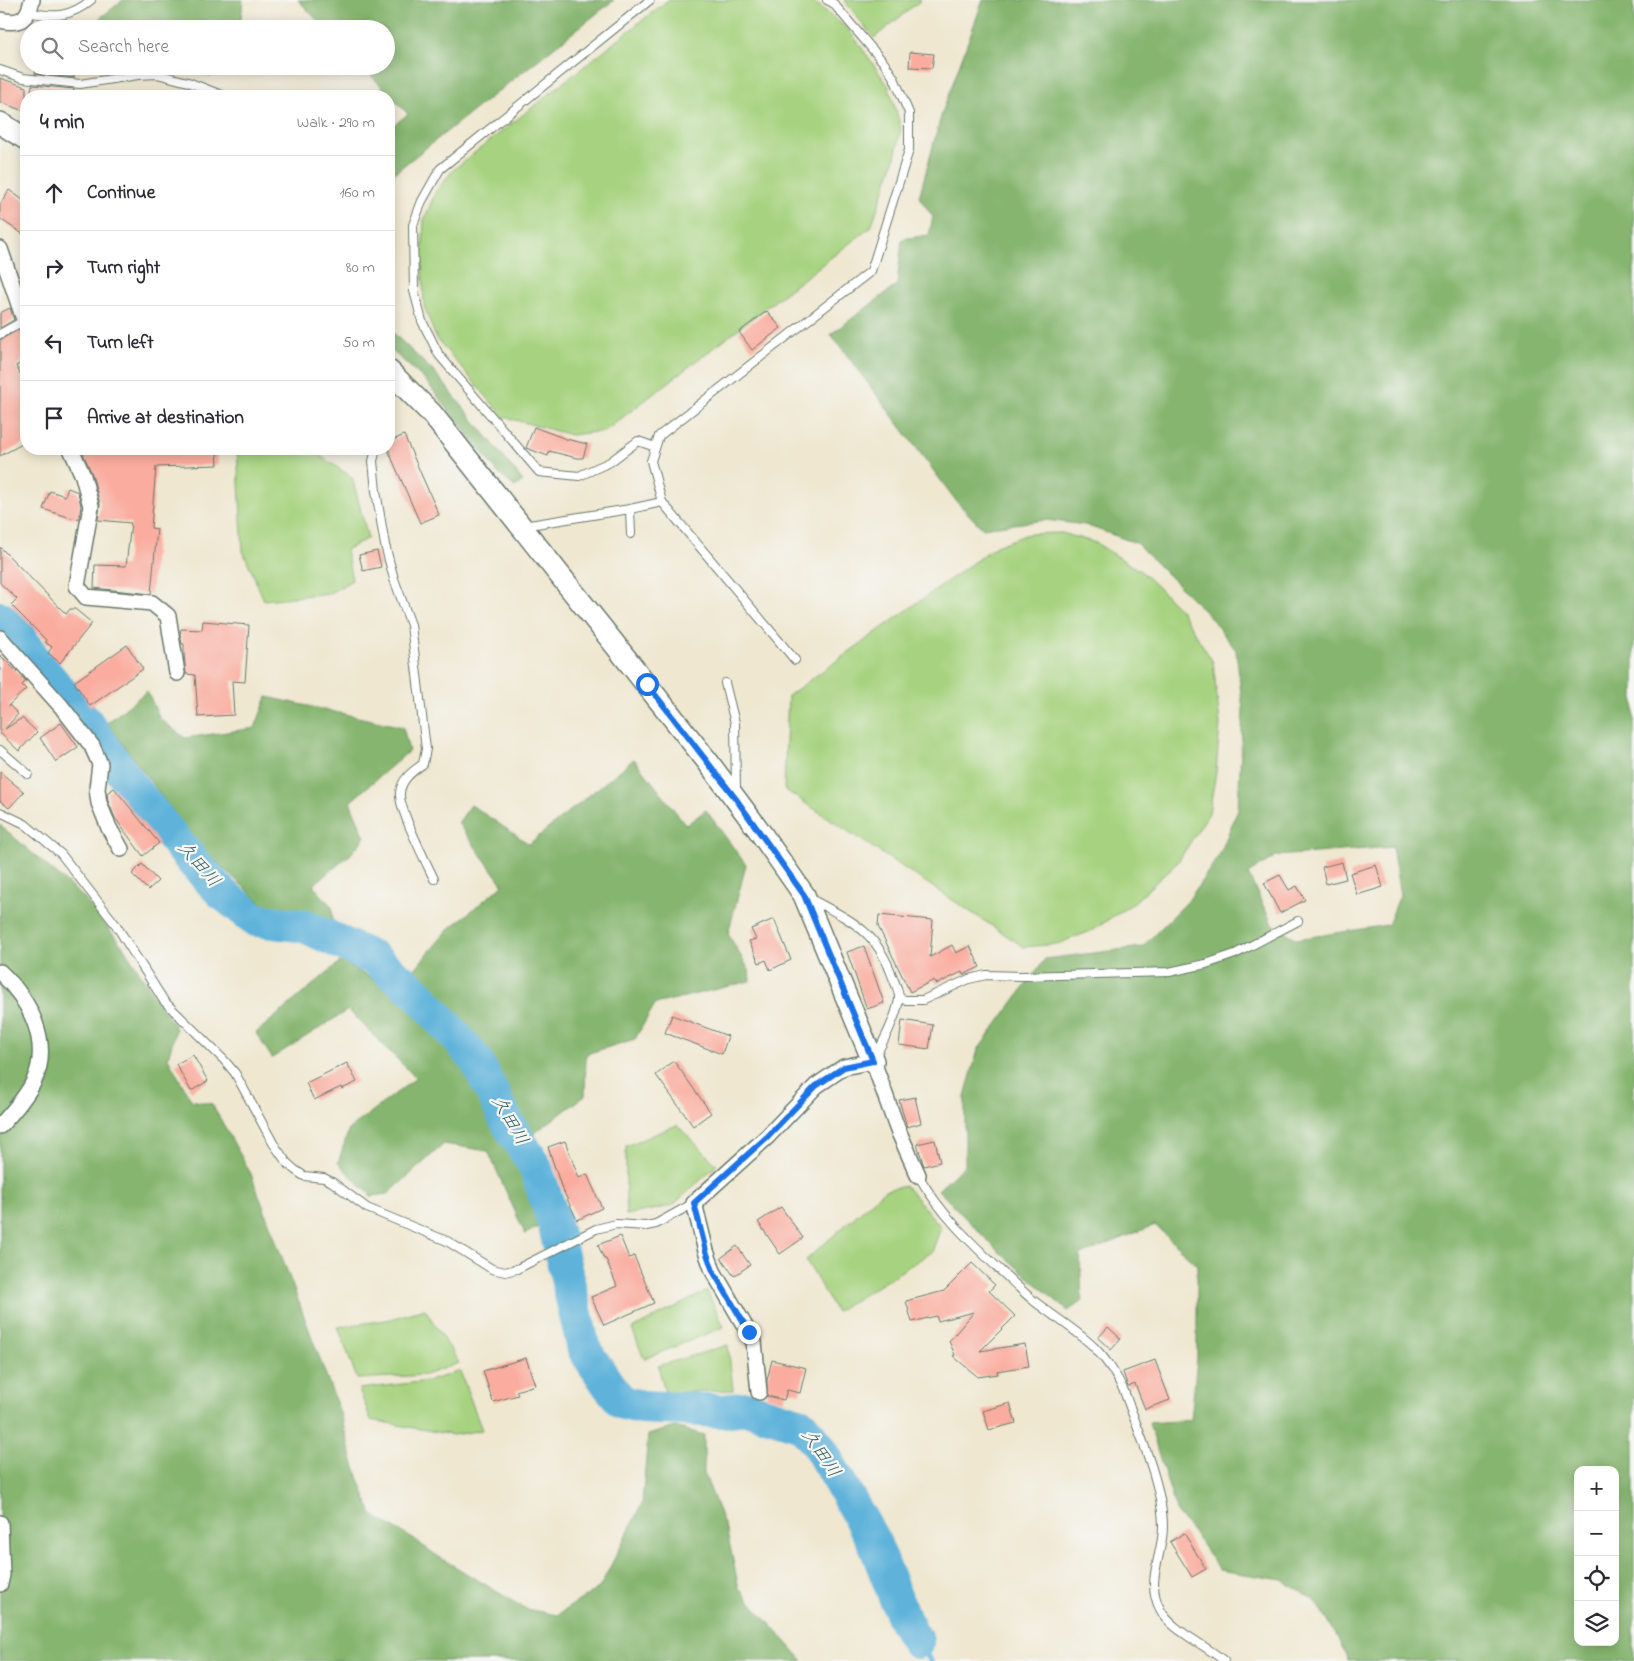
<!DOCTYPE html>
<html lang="en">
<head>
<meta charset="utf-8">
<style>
  body { margin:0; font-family:"Indie Flower","Klee One",sans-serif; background:#f7f7f7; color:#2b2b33 }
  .controls { position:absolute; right:15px; bottom:15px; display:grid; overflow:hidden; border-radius:10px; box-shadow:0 2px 12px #0003 }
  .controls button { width:45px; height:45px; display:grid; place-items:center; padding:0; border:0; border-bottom:1px solid #e1e1e2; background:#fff; color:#2b2b33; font:25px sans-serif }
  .stop { position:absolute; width:15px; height:15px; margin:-11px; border:4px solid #1a73e8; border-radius:50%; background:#fff }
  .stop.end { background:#1a73e8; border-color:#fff; box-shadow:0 1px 5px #0008 }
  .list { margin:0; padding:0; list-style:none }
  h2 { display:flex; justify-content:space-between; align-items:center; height:65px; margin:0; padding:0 20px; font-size:21px }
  h2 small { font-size:16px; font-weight:400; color:#7c7c81 }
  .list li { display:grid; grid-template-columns:32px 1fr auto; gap:15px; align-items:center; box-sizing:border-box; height:75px; padding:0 20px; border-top:1px solid #e1e1e2 }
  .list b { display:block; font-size:19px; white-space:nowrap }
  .list em { font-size:16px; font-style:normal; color:#7c7c81 }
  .icon { flex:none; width:28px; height:28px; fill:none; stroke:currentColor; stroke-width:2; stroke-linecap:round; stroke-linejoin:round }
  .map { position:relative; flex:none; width:1634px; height:1661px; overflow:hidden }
  .search { position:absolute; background:#fff; box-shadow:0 2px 12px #0003; left:20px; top:20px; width:375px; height:55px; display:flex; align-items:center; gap:12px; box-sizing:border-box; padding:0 18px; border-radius:28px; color:#7c7c81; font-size:19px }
  .panel { position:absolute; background:#fff; box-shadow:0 2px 12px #0003; left:20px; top:90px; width:375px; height:365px; border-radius:20px }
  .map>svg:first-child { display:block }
  .green { fill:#a7d380; stroke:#63885a }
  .forest { fill:#85b56e; stroke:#527951; fill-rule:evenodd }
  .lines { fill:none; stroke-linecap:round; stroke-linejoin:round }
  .stream { stroke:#5fb3db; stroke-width:5.5 }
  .river { stroke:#5fb3db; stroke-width:34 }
  .building { fill:#faac9e }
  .lane-casing { stroke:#68786b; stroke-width:10 }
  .street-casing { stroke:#68786b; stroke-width:18 }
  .secondary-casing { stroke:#68786b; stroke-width:24 }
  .lane { stroke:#fff; stroke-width:8 }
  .street { stroke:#fff; stroke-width:15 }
  .secondary { stroke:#fff; stroke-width:21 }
  .route { stroke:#1a73e8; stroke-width:6 }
  .labels { text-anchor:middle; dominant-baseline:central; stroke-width:4.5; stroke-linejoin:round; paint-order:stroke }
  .water-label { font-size:18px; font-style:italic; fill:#2f5a5e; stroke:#f6f6f2 }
</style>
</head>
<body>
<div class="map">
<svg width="1634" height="1661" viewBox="0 0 1634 1661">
  <rect width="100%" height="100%" fill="#f6f6f2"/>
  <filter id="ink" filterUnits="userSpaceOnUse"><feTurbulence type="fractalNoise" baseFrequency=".02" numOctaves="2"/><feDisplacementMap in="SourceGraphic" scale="10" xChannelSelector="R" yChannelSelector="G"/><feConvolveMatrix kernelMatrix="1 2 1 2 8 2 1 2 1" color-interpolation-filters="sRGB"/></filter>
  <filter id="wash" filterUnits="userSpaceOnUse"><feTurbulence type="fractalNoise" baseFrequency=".0096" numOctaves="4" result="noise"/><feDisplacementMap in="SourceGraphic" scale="20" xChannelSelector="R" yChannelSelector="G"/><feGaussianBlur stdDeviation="1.12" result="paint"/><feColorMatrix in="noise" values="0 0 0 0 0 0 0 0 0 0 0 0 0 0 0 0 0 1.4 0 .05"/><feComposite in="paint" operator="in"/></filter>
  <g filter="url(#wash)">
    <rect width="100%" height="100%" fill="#efe7d0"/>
    <g class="green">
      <path d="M 668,0 L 808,0 L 818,5 L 850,31 L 889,87 L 901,128 L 895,158 L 871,227 L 605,431 L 571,435 L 504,417 L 436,338 L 424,306 L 422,260 L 424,220 L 436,191 L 453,170 Z"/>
      <path d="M 844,0 L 921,0 L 874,38 Z"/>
      <path d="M 237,449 L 310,449 L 352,477 L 368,538 L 346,550 L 352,580 L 330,593 L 264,600 L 243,551 Z"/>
      <path d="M 1062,533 L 1096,543 L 1142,572 L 1179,608 L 1213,662 L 1220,724 L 1216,772 L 1209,813 L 1177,863 L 1132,904 L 1091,931 L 1057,944 L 1024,947 L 784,789 L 788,696 L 996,546 L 1028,534 Z"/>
      <path d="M 677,1125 L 717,1165 L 672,1206 L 626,1215 L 626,1146 Z"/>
      <path d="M 906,1186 L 941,1227 L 932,1252 L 836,1312 L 806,1260 L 885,1190 Z"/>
      <path d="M 707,1291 L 724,1327 L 644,1359 L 632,1329 Z"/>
      <path d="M 425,1309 L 459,1363 L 425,1375 L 357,1379 L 338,1327 L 386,1320 Z"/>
      <path d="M 728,1345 L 733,1390 L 665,1393 L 658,1366 Z"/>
      <path d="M 460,1371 L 482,1430 L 453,1435 L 371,1420 L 359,1389 L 429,1381 Z"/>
    </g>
    <g class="forest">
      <path d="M 123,0 L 243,0 L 240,29 L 94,29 L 94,23 Z"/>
      <path d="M 298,0 L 614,0 L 389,177 L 389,129 L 408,114 L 362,66 L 386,66 L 386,29 L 326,29 Z"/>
      <path d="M 983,0 L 1634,0 L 1634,1661 L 1348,1661 L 1335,1632 L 1314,1600 L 1282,1580 L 1219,1570 L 1199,1540 L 1177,1513 L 1149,1423 L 1191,1420 L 1197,1358 L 1197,1265 L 1155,1225 L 1080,1255 L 1082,1301 L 1068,1311 L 998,1251 L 938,1190 L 965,1165 L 965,1096 L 978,1050 L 1045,959 L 1142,947 L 1188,901 L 1220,854 L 1238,809 L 1243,710 L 1236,650 L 1210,617 L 1136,543 L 1085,525 L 1046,520 L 982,528 L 957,502 L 831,334 L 897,285 L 902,239 L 929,235 L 933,217 L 919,197 L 942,113 ZM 1392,847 L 1400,895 L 1388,925 L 1297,939 L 1272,924 L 1248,874 L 1276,856 ZM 1578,1470 L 1615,1470 L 1615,1642 L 1578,1642 Z"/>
      <path d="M 94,66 L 219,66 L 211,76 L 177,68 Z"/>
      <path d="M 389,329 L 437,375 L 523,481 L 515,487 L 499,474 L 425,380 L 389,348 Z"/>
      <path d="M 147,691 L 160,719 L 185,738 L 255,728 L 267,697 L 403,727 L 409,751 L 350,802 L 365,837 L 350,855 L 313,885 L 332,907 L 333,921 L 270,911 L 198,845 L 107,723 Z"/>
      <path d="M 634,759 L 686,825 L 706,810 L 746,865 L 728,934 L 749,970 L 750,981 L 655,1004 L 635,1039 L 586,1054 L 585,1096 L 511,1150 L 546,1223 L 525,1234 L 488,1151 L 444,1144 L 388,1194 L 371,1196 L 338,1163 L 349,1129 L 416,1078 L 348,1010 L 272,1058 L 256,1033 L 341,961 L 395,992 L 448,930 L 503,885 L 458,823 L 471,805 L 529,844 Z"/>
      <path d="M 0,825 L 83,897 L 124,948 L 176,1029 L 168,1058 L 191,1100 L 212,1104 L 251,1174 L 340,1413 L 354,1465 L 372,1515 L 413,1539 L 439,1557 L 526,1609 L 557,1615 L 600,1587 L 642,1504 L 648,1435 L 675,1427 L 704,1435 L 704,1473 L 727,1532 L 739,1589 L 803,1661 L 0,1661 Z"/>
    </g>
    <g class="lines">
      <path class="stream" d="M 917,1642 L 931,1661"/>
      <path class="river" d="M 0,618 L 21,639 L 36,662 L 87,723 L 135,791 L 193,862 L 223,894 L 256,920 L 305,926 L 373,958 L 416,992 L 454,1034 L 476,1060 L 507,1122 L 535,1166 L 554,1222 L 584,1349 L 609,1386 L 623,1403 L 642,1407 L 723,1411 L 746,1408 L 802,1425 L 818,1445 L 874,1542 L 903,1617 L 917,1642"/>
    </g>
    <g id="blocks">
      <g class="building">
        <path d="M 910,52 L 934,54 L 932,68 L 909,67 Z"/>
        <path d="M 36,66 L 74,66 L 74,78 L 35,74 Z"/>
        <path d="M 0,78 L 26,87 L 26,112 L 0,102 Z"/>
        <path d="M 32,85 L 74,89 L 73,96 L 30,96 Z"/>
        <path d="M 9,190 L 26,202 L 26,236 L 0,219 L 0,204 Z"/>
        <path d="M 10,308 L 14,320 L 0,328 L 0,313 Z"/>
        <path d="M 767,311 L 781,328 L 752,350 L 739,332 Z"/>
        <path d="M 18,330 L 26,334 L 26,360 L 16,366 L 26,384 L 26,442 L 0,456 L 0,340 Z"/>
        <path d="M 534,427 L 566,439 L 587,444 L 583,458 L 577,458 L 549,451 L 548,456 L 526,448 Z"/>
        <path d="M 404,435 L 439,515 L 420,523 L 389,452 L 389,442 Z"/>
        <path d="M 84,449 L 217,449 L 218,465 L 156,467 L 151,528 L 157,529 L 151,594 L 94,588 L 95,565 L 126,566 L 131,523 L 98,520 L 100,504 L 92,474 L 84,456 Z"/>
        <path d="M 68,488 L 78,492 L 81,506 L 79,519 L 71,518 L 43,509 L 50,491 L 65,496 Z"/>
        <path d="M 0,547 L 66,614 L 70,609 L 75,609 L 92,623 L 60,663 L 48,653 L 52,647 L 45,642 L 46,640 L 11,605 L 17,599 L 0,583 Z"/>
        <path d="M 377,551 L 381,567 L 363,571 L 359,555 Z"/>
        <path d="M 203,621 L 249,625 L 245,682 L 232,681 L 234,715 L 198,717 L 195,675 L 186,674 L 184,654 L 184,644 L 182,644 L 180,634 L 181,629 L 202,630 Z"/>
        <path d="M 127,645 L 143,669 L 90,706 L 74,682 Z"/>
        <path d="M 0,655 L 26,681 L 22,685 L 26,689 L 9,705 L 18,714 L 5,729 L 22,718 L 37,732 L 19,751 L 1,734 L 0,735 Z"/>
        <path d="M 61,723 L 78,747 L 56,762 L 40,738 Z"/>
        <path d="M 0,772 L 24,792 L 9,808 L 0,801 Z"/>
        <path d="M 114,788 L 159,843 L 143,856 L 115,818 L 108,801 L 107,793 Z"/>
        <path d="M 1342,862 L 1346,879 L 1326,884 L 1322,867 Z"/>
        <path d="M 142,864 L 158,881 L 148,890 L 132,874 Z"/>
        <path d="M 1376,865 L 1383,887 L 1357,895 L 1350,873 Z"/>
        <path d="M 1280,875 L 1289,890 L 1297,886 L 1305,900 L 1280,913 L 1264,883 Z"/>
        <path d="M 879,915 L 933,920 L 930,957 L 952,945 L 956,953 L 970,946 L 980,967 L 963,975 L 962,972 L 937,984 L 934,980 L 910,992 L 878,926 Z"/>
        <path d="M 774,919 L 791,960 L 770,970 L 766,960 L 759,963 L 749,941 L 756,939 L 751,929 Z"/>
        <path d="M 864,946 L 884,1003 L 867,1009 L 847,952 Z"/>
        <path d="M 672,1015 L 728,1036 L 722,1054 L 665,1033 Z"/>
        <path d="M 902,1020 L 933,1025 L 929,1049 L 899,1045 Z"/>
        <path d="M 193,1055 L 208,1081 L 191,1091 L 176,1064 Z"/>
        <path d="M 674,1061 L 711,1113 L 693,1126 L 656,1075 Z"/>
        <path d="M 347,1063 L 357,1082 L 342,1089 L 341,1087 L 314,1100 L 306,1083 Z"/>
        <path d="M 915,1097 L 921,1123 L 907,1127 L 899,1100 Z"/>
        <path d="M 935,1140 L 940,1162 L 924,1166 L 917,1144 Z"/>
        <path d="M 565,1141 L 579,1178 L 587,1174 L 602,1208 L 577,1220 L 561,1186 L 548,1147 Z"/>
        <path d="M 781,1207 L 803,1238 L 780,1254 L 758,1222 Z"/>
        <path d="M 620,1236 L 629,1258 L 634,1256 L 654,1303 L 604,1325 L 591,1297 L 617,1286 L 606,1259 L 604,1259 L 598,1245 Z"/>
        <path d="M 737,1246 L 750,1265 L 734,1276 L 721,1258 Z"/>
        <path d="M 972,1263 L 995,1285 L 989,1291 L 1015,1316 L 980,1351 L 1025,1344 L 1029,1366 L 997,1371 L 998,1374 L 978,1377 L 953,1356 L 955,1355 L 949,1341 L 974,1312 L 938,1321 L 936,1316 L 912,1322 L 906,1301 L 944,1291 Z"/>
        <path d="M 1108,1327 L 1121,1339 L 1111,1350 L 1098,1338 Z"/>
        <path d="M 526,1358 L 535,1385 L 516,1391 L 518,1395 L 493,1402 L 483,1371 Z"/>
        <path d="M 772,1360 L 806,1368 L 800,1393 L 787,1390 L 784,1400 L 767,1396 L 767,1380 Z"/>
        <path d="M 1155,1360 L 1170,1400 L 1145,1409 L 1135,1384 L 1128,1387 L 1123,1372 Z"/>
        <path d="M 1010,1403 L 1016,1423 L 989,1430 L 983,1411 Z"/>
        <path d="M 1184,1533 L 1206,1569 L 1192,1577 L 1170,1542 Z"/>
      </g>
    </g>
  </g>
  <g filter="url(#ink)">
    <use href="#blocks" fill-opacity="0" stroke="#68786b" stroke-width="1"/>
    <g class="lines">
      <defs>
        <g id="lane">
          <path d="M 650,0 L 440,169 L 422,201 L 413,225 L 414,291 L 422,321 L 439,355 L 539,472 L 579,476 L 610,462 L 638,441 L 655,447"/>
          <path d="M 29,12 C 54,18 71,17 91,0"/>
          <path d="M 0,70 L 23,78 L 80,84 L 138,75 L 157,74 L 188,82 L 224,96"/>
          <path d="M 0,334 L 25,320"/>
          <path d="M 389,395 L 393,380"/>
          <path d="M 376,449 L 373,461 L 376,491 L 385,545 L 394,579 L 411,625 L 426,749 L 423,764 C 413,771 401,779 400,793 C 398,808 426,862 434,879"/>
          <path d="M 662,502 L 651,461 L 659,436 L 871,271 L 909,150 L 909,113 L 894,78 L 884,63 L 833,3 L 827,0"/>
          <path d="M 630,509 L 631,534"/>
          <path d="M 523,526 L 630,509 L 662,502 L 795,660"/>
          <path d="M 725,683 L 735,723 L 736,792"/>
          <path d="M 0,750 L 28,774"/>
          <path d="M 0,812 L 25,824 L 61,854 L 116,925 L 164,1001 L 224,1060 L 235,1073 L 273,1143 L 287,1163 L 295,1170 L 304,1176 L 324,1178 L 332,1182 L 367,1208 L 447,1241 L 492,1269 L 505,1272 L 517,1269 L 596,1229 L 616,1224 L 646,1226 L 656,1224 L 694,1203"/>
          <path d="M 811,899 C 852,921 877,931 893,978 C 896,985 900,994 899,1000 C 895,1020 884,1040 875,1057"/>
          <path d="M 899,998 L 906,1000 L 923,1000 L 969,979 L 986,975 L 1022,976 L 1169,972 L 1206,964 L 1235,954 L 1298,921"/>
          <path d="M 918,1175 C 940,1213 968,1240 1000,1270 C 1011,1280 1022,1291 1034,1301 C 1074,1332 1101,1342 1124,1391 C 1138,1430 1163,1486 1163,1527 C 1163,1555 1145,1581 1160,1609 C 1171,1631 1205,1644 1224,1661"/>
        </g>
        <g id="street">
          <path d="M 0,20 C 20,25 28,19 32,0"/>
          <path d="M 0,249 L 26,325"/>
          <path d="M 71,449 L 83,476 L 91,506 L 77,586 L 86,597 L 152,603 L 168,616 L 177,673"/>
          <path d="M 0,638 L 61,706 L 92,746 L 100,764 L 97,789 L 99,803 L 109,828 L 121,849"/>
          <path d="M 0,972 C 29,999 53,1043 33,1083 C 25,1098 12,1113 0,1126"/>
          <path d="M 759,1392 L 754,1342 L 713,1271 L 706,1251 L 694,1203 L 767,1137 L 816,1086 L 844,1067 L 873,1061 L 897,1128 L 918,1175"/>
          <path d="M 0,1523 L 2,1575 L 0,1584"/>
        </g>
        <g id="secondary">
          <path d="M 0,123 L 26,139"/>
          <path d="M 389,371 L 432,414 L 708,762 L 758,829 L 804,895 L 873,1061"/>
        </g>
      </defs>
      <use href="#lane" class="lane-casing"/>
      <use href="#street" class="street-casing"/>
      <use href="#secondary" class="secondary-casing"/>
      <use href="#lane" class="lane"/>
      <use href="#street" class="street"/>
      <use href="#secondary" class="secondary"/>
    </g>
  </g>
  <g class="lines" filter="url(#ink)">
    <path class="route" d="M 647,684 L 736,799 L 804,895 L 873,1061 L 844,1067 L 816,1086 L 767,1137 L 694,1203 L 706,1251 L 713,1271 L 749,1332"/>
  </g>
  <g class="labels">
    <g class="water-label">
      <text transform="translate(198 865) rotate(49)">久田川</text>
      <text transform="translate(509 1121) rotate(60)">久田川</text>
      <text transform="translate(820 1454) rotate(56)">久田川</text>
    </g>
  </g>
</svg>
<div class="controls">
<button>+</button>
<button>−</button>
<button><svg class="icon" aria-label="locate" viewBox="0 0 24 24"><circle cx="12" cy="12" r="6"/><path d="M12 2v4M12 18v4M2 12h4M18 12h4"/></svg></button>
<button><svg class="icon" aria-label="layers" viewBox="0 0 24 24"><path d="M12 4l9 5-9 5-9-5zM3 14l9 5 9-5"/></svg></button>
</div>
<div class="stop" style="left:647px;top:684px"></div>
<div class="stop end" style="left:749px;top:1332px"></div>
<div class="search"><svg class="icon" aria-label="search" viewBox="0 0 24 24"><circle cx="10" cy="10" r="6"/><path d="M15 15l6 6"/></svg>Search here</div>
<section class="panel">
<h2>4 min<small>Walk · 290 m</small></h2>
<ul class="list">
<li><svg class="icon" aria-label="ahead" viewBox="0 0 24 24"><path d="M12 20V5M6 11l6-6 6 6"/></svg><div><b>Continue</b></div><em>160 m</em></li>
<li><svg class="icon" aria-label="right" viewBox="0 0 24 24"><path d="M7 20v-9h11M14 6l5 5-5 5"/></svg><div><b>Turn right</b></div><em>80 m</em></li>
<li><svg class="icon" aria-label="left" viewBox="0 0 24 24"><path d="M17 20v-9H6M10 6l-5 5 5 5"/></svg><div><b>Turn left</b></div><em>50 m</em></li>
<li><svg class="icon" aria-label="arrive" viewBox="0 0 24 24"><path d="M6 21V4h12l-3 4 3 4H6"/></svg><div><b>Arrive at destination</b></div></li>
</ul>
</section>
</div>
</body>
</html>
